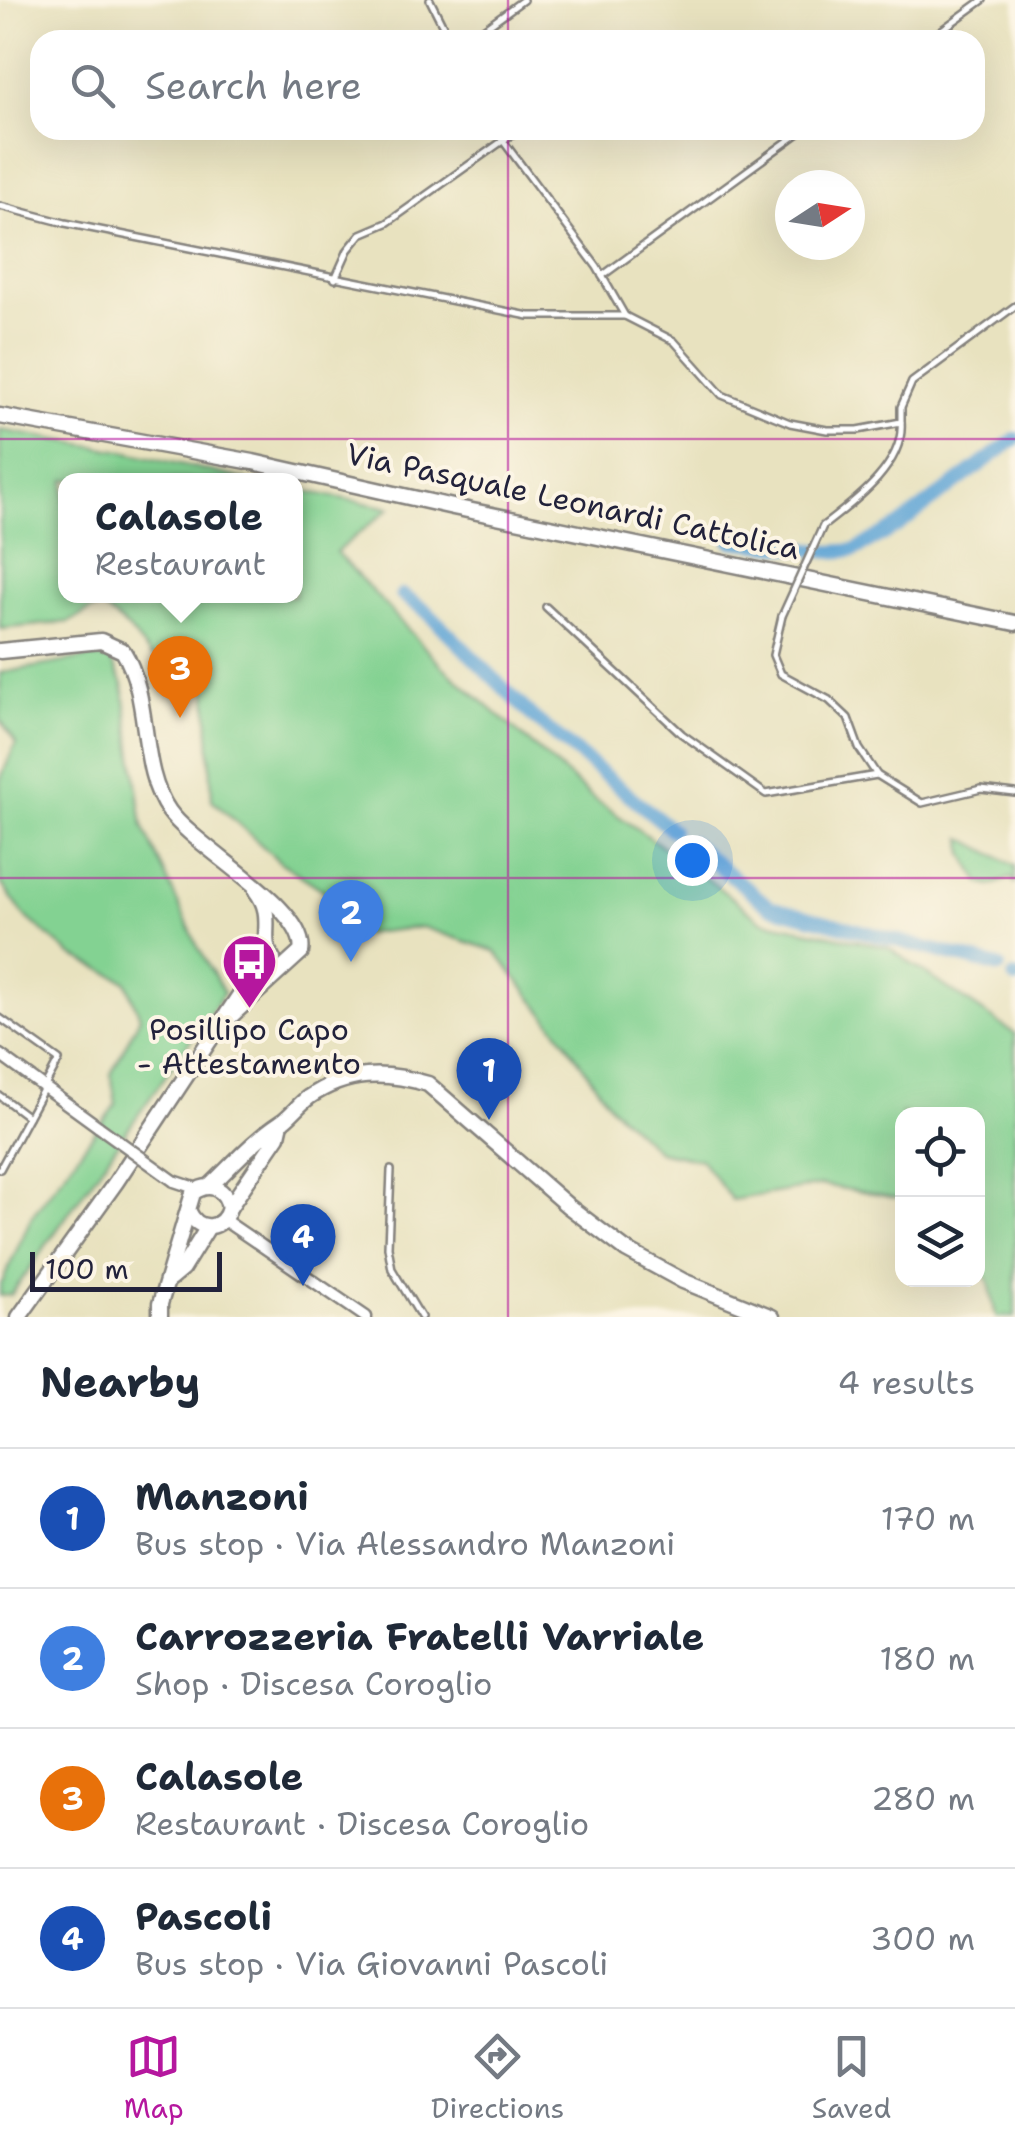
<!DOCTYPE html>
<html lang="en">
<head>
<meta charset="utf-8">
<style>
  body { margin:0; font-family:"Shantell Sans",sans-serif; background:#f6f6f7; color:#1f2937 }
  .controls { position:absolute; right:30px; bottom:30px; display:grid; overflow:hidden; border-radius:20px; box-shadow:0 10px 40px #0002 }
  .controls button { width:90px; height:90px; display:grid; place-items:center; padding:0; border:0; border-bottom:2px solid #e0e1e3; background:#fff; color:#1f2937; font:50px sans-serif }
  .compass { position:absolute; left:775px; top:170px; width:90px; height:90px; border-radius:50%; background:#fff; box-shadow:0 10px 40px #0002; rotate:78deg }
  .scale { position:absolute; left:30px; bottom:25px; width:192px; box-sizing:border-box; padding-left:10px; border:5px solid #22223b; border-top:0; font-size:28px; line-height:35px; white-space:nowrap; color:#22223b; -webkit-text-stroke:8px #fcf5e5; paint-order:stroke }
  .you { position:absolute; left:692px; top:860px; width:35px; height:35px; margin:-25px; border:8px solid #fff; border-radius:50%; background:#1a73e8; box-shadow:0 0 0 15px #1a73e833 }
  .badge { display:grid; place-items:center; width:65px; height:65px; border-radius:50%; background:#b5179e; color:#fff; font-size:32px; font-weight:700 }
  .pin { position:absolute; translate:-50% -82px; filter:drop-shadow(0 2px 5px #0008) }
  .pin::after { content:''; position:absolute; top:52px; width:35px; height:30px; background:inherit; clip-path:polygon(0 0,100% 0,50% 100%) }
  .popup { position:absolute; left:58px; top:473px; width:245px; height:130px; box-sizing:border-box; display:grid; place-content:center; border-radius:20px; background:#fff; filter:drop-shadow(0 2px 8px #0005); font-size:32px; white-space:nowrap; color:#747a83 }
  .popup b { font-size:38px; color:#1f2937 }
  .popup::after { content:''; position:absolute; left:50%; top:100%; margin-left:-20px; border:20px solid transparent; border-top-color:#fff }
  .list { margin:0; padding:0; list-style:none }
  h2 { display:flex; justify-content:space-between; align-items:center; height:130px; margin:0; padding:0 40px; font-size:42px }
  h2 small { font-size:32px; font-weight:400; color:#747a83 }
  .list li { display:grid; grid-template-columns:65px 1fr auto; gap:30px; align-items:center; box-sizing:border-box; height:140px; padding:0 40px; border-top:2px solid #e0e1e3 }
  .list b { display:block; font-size:38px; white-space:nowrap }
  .list p { margin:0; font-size:32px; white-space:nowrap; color:#747a83 }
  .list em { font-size:32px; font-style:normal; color:#747a83 }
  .icon { flex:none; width:55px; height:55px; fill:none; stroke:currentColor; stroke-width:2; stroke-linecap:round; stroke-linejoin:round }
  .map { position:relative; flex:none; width:1015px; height:1317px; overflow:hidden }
  .search { position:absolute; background:#fff; box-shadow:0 10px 40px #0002; left:30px; right:30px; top:30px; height:110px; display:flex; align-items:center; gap:25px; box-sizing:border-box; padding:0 35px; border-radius:30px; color:#747a83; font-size:38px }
  .sheet { height:690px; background:#fff }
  nav { display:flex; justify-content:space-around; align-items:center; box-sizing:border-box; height:140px; border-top:2px solid #e0e1e3; background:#fff; font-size:28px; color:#747a83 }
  nav a { display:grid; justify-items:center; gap:5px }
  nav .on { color:#b5179e }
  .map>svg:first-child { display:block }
  .green { fill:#83d292; stroke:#527a66; stroke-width:2.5 }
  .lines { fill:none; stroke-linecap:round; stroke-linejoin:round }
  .canal { stroke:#60a5d5; stroke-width:14 }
  .service-casing { stroke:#85827d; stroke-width:10 }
  .minor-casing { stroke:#85827d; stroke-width:15 }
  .tertiary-casing { stroke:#85827d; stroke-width:19 }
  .service { stroke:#fff; stroke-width:5 }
  .minor { stroke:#fff; stroke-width:10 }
  .tertiary { stroke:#fff; stroke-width:14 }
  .service-bridge-casing { stroke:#85827d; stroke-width:10; stroke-linecap:butt }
  .minor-bridge-casing { stroke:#85827d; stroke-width:15; stroke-linecap:butt }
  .service-bridge { stroke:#fff; stroke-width:5 }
  .minor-bridge { stroke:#fff; stroke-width:10 }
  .grid { fill:none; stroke:#b5179e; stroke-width:2.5; stroke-opacity:0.55 }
  .labels { text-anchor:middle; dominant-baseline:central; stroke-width:8; stroke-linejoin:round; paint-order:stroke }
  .street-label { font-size:30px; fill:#22223b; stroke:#fcf5e5 }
  .poi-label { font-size:30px; fill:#22223b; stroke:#fcf5e5 }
</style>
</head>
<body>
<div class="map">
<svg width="1015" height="1317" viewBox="0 0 1015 1317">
  <rect width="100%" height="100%" fill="#fcf5e5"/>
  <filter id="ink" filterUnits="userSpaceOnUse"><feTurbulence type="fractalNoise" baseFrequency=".01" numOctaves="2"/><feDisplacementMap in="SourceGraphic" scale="20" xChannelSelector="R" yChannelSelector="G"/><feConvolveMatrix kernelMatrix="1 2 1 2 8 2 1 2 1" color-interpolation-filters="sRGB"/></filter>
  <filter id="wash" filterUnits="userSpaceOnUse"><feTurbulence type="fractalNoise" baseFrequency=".0048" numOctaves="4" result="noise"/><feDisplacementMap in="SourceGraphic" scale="40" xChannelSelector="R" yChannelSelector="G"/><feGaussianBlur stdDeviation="2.25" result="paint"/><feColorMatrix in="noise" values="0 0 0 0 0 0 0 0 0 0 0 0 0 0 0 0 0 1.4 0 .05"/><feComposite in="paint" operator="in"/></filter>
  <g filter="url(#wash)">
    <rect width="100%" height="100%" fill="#e8e2bf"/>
    <g class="green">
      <path d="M 0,430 L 128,452 L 248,480 L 65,480 L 65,596 L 295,596 L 295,489 L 390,508 L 336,552 L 442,666 L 593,798 L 689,865 L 762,921 L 887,947 L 1015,1034 L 1015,1317 L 996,1317 L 989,1282 L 978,1262 L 978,1114 L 902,1114 L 902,1199 L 822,1185 L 732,1200 L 701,1160 L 658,1151 L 611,1107 L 565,1040 L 495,951 L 422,927 L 361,934 L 323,890 L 280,862 L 212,800 L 207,691 L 180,667 L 150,655 L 129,629 L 103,608 L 91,610 L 69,622 L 0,629 Z"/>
      <path d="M 92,657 L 110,659 L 123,684 L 143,826 L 197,945 L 224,993 L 11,1295 L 0,1296 L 0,1287 L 32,1216 L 116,1104 L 111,1074 L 140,1017 L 126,981 L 71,955 L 24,915 L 0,882 L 0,780 L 16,743 L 0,719 L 0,673 Z"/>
      <path d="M 963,838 L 1015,866 L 1015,883 L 1011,878 L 990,886 L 980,883 L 964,854 Z"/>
    </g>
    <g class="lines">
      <g class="canal">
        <path d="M 731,541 L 831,552 L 855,550 L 898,526 L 1015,439"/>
        <path d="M 402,595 L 426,611 L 534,718 L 672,830"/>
        <path d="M 691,843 L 770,907 L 999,967"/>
        <path d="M 1014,977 L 1015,978"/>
      </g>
    </g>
  </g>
  <g filter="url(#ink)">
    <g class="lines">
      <defs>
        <g id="service">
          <path d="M 430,0 L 450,40"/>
          <path d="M 468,40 L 523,0"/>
          <path d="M 928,40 L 983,0"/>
          <path d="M 495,130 L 597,267 L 625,316"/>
          <path d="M 0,206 L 65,223 L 529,316 L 625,316 L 674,341 L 722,395 L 790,423 L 827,430 L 858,430 L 901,422 L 901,407 L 912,382 L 1015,306"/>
          <path d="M 602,276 L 803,130"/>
          <path d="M 335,279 L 348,250 L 361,234 L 387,223 L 518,130"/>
          <path d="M 823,526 C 854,502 905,465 901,422"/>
          <path d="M 546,607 L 682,734 L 766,794 L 877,775"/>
          <path d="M 782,616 L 773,655 L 781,674 L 829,700 L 848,718 L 859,748 L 877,775 L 922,803 L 981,789 L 1015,793"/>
          <path d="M 0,1018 L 59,1060 L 0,1169"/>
          <path d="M 0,1096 L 28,1117"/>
          <path d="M 391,1170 L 388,1247 L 392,1269 L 421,1317"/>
        </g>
        <g id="minor">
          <path d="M 0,1055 L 99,1127"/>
          <path d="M 174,1181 L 198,1189"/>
          <path d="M 224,1220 L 366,1317"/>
        </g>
        <g id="tertiary">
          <path d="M 0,416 L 253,462 L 453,507 L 1015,623"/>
          <path d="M 0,651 L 101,641 L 123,651 C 152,697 138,768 169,811 C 195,848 310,910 301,952 L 220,1026"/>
          <path d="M 256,891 C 277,918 257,938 273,959"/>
          <path d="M 210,1186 C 232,1165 254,1140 280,1123 C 290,1117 298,1105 309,1097 C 347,1071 385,1071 428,1084 L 568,1206 L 626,1250 L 683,1281 L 772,1317"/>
          <path d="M 189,1212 C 199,1233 223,1230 229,1208 L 278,1136 L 281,1123"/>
          <path d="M 170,1279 L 182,1269 L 208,1227"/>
          <path d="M 19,1317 L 116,1182 L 268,952"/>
          <path d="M 160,1317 L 160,1304 L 193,1193 C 209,1181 226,1188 229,1208"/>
        </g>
      </defs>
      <use href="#service" class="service-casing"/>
      <use href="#minor" class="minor-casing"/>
      <use href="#tertiary" class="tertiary-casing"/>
      <use href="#service" class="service"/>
      <use href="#minor" class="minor"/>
      <use href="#tertiary" class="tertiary"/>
      <defs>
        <path id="service-bridge" d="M 782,616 L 823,526"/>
        <path id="minor-bridge" d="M 99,1127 L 174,1181"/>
      </defs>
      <use href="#service-bridge" class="service-bridge-casing"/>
      <use href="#minor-bridge" class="minor-bridge-casing"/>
      <use href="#service-bridge" class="service-bridge"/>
      <use href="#minor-bridge" class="minor-bridge"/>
    </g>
  </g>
  <path class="grid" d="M 508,0 L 508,40M 508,130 L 508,1317M 0,439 L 1015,439M 0,878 L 1015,878"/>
  <defs>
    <symbol id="bus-pin" viewBox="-11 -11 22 30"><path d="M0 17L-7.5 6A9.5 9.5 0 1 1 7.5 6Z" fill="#b5179e" stroke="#fcf5e5"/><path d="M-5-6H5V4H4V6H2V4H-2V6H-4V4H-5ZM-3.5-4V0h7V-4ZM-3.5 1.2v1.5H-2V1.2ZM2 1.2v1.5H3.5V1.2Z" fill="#fff"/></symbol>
  </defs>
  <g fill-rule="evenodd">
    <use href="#bus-pin" x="218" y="930" width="63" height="86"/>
  </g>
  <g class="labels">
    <g class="street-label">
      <text transform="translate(573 501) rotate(12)">Via Pasquale Leonardi Cattolica</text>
    </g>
    <g class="poi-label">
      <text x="249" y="1029">Posillipo Capo<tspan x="249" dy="34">- Attestamento</tspan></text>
    </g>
  </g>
</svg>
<div class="controls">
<button><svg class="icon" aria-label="locate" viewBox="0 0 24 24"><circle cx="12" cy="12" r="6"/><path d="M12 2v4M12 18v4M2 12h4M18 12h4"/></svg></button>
<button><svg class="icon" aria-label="layers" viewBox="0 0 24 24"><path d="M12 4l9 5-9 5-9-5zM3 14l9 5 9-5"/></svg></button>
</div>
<svg class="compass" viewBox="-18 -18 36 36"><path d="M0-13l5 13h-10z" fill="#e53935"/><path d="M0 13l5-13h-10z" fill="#747a83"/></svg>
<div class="scale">100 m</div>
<div class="you"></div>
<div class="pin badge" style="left:489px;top:1120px;background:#1a4fb4">1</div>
<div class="pin badge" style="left:351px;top:962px;background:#3f7fe0">2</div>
<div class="pin badge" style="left:180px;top:718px;background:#e8710a">3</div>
<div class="popup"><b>Calasole</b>Restaurant</div>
<div class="pin badge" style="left:303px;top:1286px;background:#1a4fb4">4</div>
<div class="search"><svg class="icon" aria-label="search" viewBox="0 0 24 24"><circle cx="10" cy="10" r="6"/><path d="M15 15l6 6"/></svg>Search here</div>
</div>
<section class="sheet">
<h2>Nearby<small>4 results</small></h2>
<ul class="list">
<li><span class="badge" style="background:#1a4fb4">1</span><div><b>Manzoni</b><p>Bus stop · Via Alessandro Manzoni</p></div><em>170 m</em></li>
<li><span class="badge" style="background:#3f7fe0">2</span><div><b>Carrozzeria Fratelli Varriale</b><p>Shop · Discesa Coroglio</p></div><em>180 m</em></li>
<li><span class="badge" style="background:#e8710a">3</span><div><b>Calasole</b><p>Restaurant · Discesa Coroglio</p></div><em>280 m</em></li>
<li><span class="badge" style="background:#1a4fb4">4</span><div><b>Pascoli</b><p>Bus stop · Via Giovanni Pascoli</p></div><em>300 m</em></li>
</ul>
</section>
<nav>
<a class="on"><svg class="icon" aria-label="map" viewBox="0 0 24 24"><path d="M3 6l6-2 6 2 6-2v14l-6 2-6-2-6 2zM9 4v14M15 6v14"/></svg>Map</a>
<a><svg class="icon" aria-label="directions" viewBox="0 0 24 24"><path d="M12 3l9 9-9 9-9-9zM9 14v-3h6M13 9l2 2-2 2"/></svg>Directions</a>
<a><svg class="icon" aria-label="saved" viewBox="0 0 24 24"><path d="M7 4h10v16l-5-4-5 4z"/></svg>Saved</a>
</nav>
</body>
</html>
